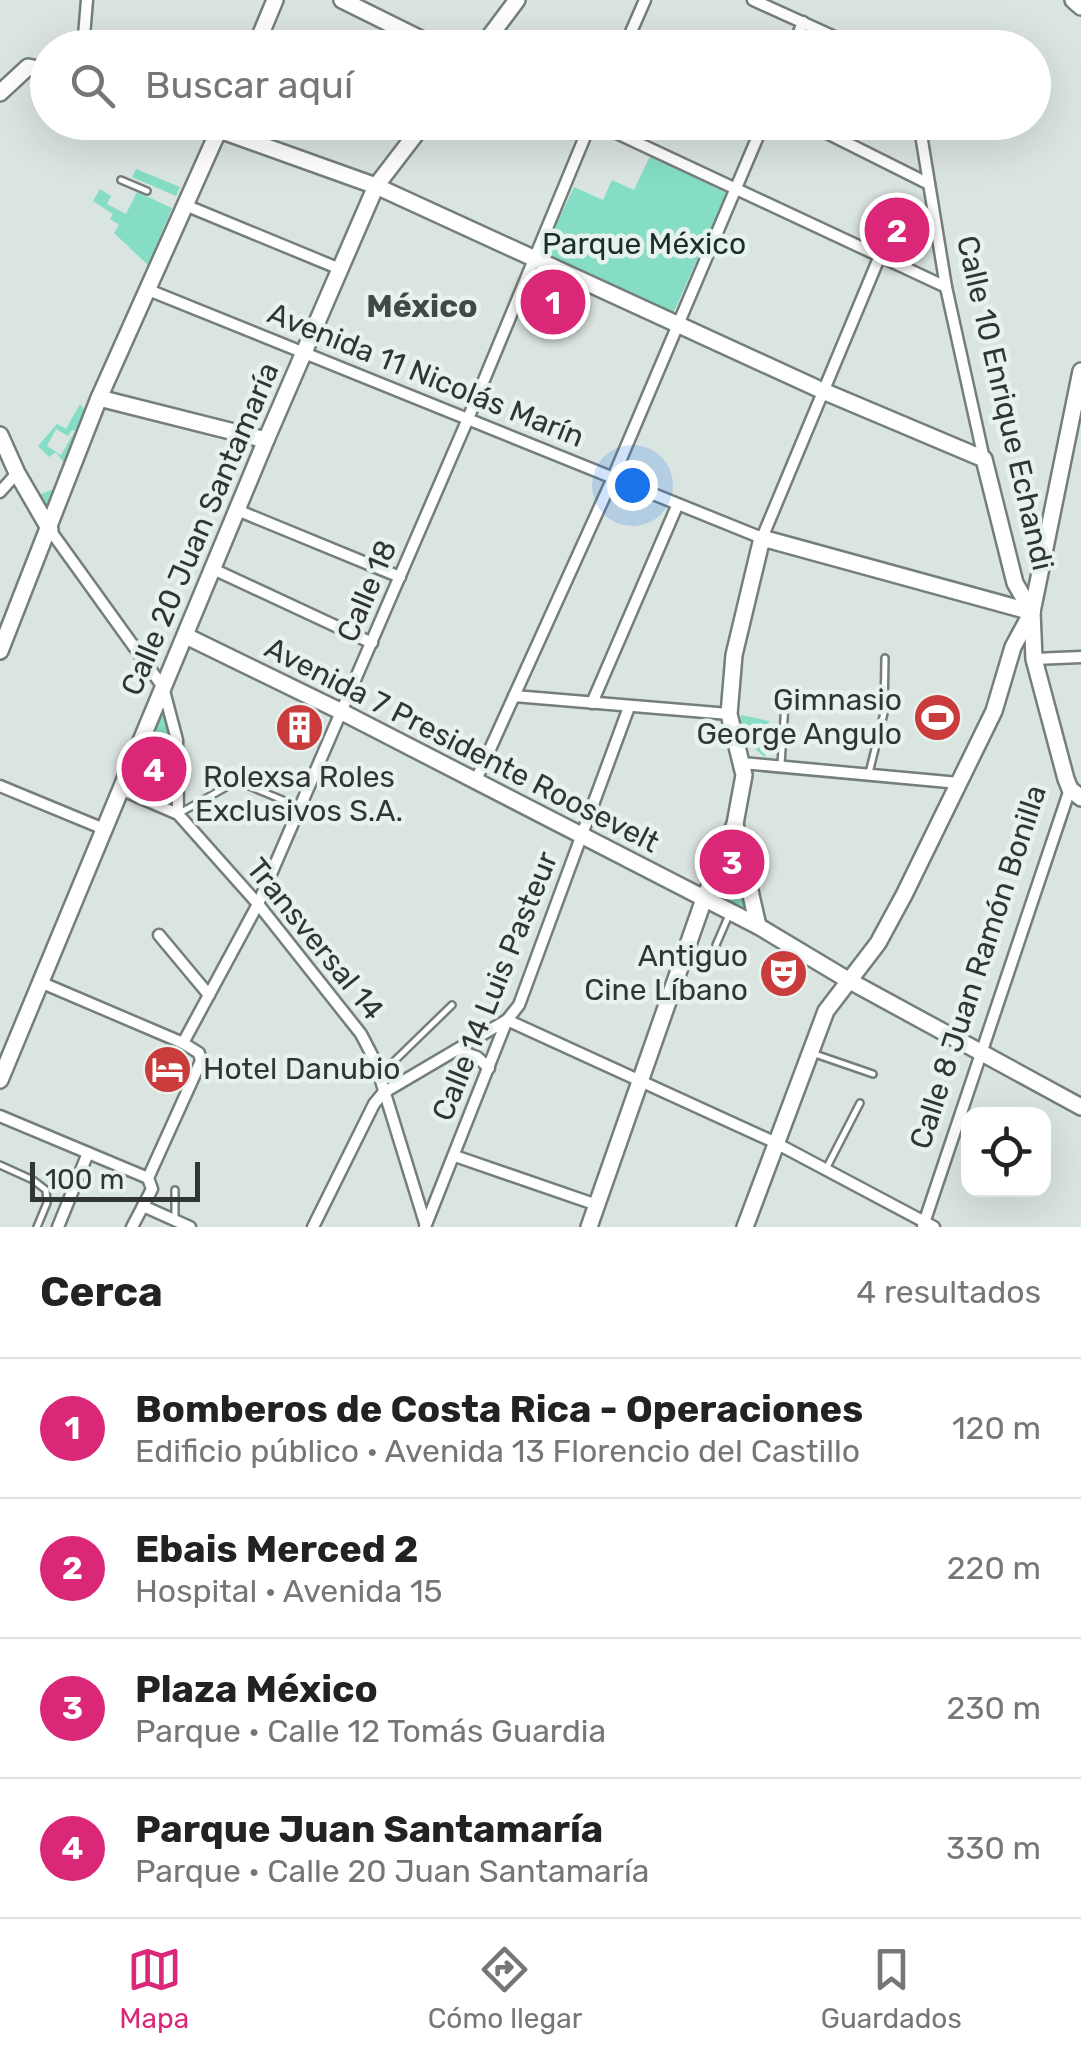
<!DOCTYPE html>
<html lang="es">
<head>
<meta charset="utf-8">
<style>
  body { margin:0; font-family:Rubik,sans-serif; background:#f2f2f2; color:#222 }
  .controls { position:absolute; right:30px; bottom:30px; display:grid; overflow:hidden; border-radius:20px; box-shadow:0 10px 40px #0002 }
  .controls button { width:90px; height:90px; display:grid; place-items:center; padding:0; border:0; border-bottom:2px solid #e0e0e0; background:#fff; color:#222; font:50px sans-serif }
  .scale { position:absolute; left:30px; bottom:25px; width:170px; box-sizing:border-box; padding-left:10px; border:5px solid #313533; border-top:0; font-size:28px; line-height:35px; white-space:nowrap; color:#313533; -webkit-text-stroke:8px #e7f1ee; paint-order:stroke }
  .you { position:absolute; left:632px; top:485px; width:35px; height:35px; margin:-25px; border:8px solid #fff; border-radius:50%; background:#1a73e8; box-shadow:0 0 0 15px #1a73e833 }
  .badge { display:grid; place-items:center; width:65px; height:65px; border-radius:50%; background:#db2777; color:#fff; font-size:32px; font-weight:700 }
  .pin { position:absolute; translate:-50% -50%; border:5px solid #fff; box-shadow:0 2px 10px #0006 }
  .list { margin:0; padding:0; list-style:none }
  h2 { display:flex; justify-content:space-between; align-items:center; height:130px; margin:0; padding:0 40px; font-size:42px }
  h2 small { font-size:32px; font-weight:400; color:#767676 }
  .list li { display:grid; grid-template-columns:65px 1fr auto; gap:30px; align-items:center; box-sizing:border-box; height:140px; padding:0 40px; border-top:2px solid #e0e0e0 }
  .list b { display:block; font-size:38px; white-space:nowrap }
  .list p { margin:0; font-size:32px; white-space:nowrap; color:#767676 }
  .list em { font-size:32px; font-style:normal; color:#767676 }
  .icon { flex:none; width:55px; height:55px; fill:none; stroke:currentColor; stroke-width:2; stroke-linecap:round; stroke-linejoin:round }
  .map { position:relative; flex:none; width:1081px; height:1227px; overflow:hidden }
  .search { position:absolute; background:#fff; box-shadow:0 10px 40px #0002; left:30px; right:30px; top:30px; height:110px; display:flex; align-items:center; gap:25px; box-sizing:border-box; padding:0 35px; border-radius:55px; color:#767676; font-size:38px }
  .sheet { height:690px; background:#fff }
  nav { display:flex; justify-content:space-around; align-items:center; box-sizing:border-box; height:140px; border-top:2px solid #e0e0e0; background:#fff; font-size:28px; color:#767676 }
  nav a { display:grid; justify-items:center; gap:5px }
  nav .on { color:#db2777 }
  .map>svg:first-child { display:block }
  .green { fill:#85ddc5; fill-rule:evenodd }
  .lines { fill:none; stroke-linecap:round; stroke-linejoin:round }
  .lane-casing { stroke:#747e7b; stroke-width:10 }
  .street-casing { stroke:#747e7b; stroke-width:15 }
  .secondary-casing { stroke:#747e7b; stroke-width:20 }
  .lane { stroke:#fff; stroke-width:5 }
  .street { stroke:#fff; stroke-width:10 }
  .secondary { stroke:#fff; stroke-width:15 }
  .labels { text-anchor:middle; dominant-baseline:central; stroke-width:9; stroke-linejoin:round; paint-order:stroke }
  .park-label { font-size:30px; fill:#1a2f2a; stroke:#e7f1ee }
  .street-label { font-size:30px; fill:#313533; stroke:#e7f1ee }
  .poi-label { font-size:30px; fill:#313533; stroke:#e7f1ee; text-anchor:end }
  .neighbourhood-label { font-size:32px; font-weight:bold; fill:#404946; stroke:#e7f1ee }
</style>
</head>
<body>
<div class="map">
<svg width="1081" height="1227" viewBox="0 0 1081 1227">
  <rect width="100%" height="100%" fill="#dae4e1"/>
  <g class="green">
    <path d="M 650,156 L 727,193 L 671,318 L 541,257 L 574,187 L 603,200 L 612,180 L 634,190 Z"/>
    <path d="M 136,169 L 180,187 L 176,196 L 132,177 Z"/>
    <path d="M 100,189 L 111,196 L 107,204 L 126,214 L 137,192 L 172,208 L 148,265 L 114,233 L 119,225 L 110,219 L 113,214 L 93,201 Z"/>
    <path d="M 80,404 L 85,410 L 86,420 L 60,490 L 46,510 L 38,495 L 57,488 L 55,483 L 62,479 L 58,472 L 67,467 L 56,452 L 49,457 L 38,446 L 57,424 L 66,429 ZM 56,429 L 68,436 L 72,430 L 75,431 L 61,455 L 47,446 Z"/>
    <path d="M 160,701 C 173,735 172,770 173,806 L 130,785 Z"/>
    <path d="M 741,715 L 769,721 L 765,757 C 749,745 739,736 741,715 Z"/>
    <path d="M 735,824 L 758,926 L 704,899 Z"/>
  </g>
  <g class="lines">
    <defs>
      <g id="lane">
        <path d="M 121,180 L 147,191"/>
        <path d="M 781,764 L 785,704"/>
        <path d="M 869,773 L 884,713 L 885,658"/>
        <path d="M 178,814 L 237,781 L 297,806"/>
        <path d="M 716,945 L 729,915"/>
        <path d="M 812,1053 L 873,1074"/>
        <path d="M 381,1074 L 452,1005"/>
        <path d="M 0,1165 L 33,1180 L 46,1190 L 47,1203 L 37,1227"/>
        <path d="M 826,1169 L 860,1103"/>
        <path d="M 175,1217 L 175,1190"/>
      </g>
      <g id="street">
        <path d="M 753,0 L 859,48"/>
        <path d="M 83,48 L 87,0"/>
        <path d="M 624,48 L 645,0"/>
        <path d="M 793,48 L 803,22"/>
        <path d="M 593,122 L 946,287"/>
        <path d="M 805,122 L 929,184"/>
        <path d="M 919,122 L 946,287 L 984,459"/>
        <path d="M 185,205 L 340,269"/>
        <path d="M 146,289 L 762,538 L 879,258"/>
        <path d="M 0,492 L 17,473"/>
        <path d="M 237,510 L 400,577"/>
        <path d="M 50,530 L 163,687 L 177,740 L 178,814"/>
        <path d="M 213,569 L 372,643"/>
        <path d="M 1034,659 L 1081,657"/>
        <path d="M 514,696 L 729,714"/>
        <path d="M 592,703 L 677,506"/>
        <path d="M 742,763 L 959,783"/>
        <path d="M 476,780 L 612,480 L 764,122"/>
        <path d="M 0,786 L 104,829"/>
        <path d="M 120,789 L 178,814 L 258,904 L 361,1034 L 375,1061 L 425,1223"/>
        <path d="M 159,935 L 209,995"/>
        <path d="M 40,982 L 183,1043 L 199,1053 L 201,1061 L 148,1178 L 152,1189 L 132,1227"/>
        <path d="M 183,1043 L 258,904 L 467,421 L 591,122"/>
        <path d="M 457,1050 L 477,1057 L 489,1068"/>
        <path d="M 0,1116 L 148,1178"/>
        <path d="M 455,1156 L 597,1205"/>
        <path d="M 143,1206 L 190,1227"/>
        <path d="M 923,1226 L 1070,789"/>
        <path d="M 58,1227 L 88,1153"/>
        <path d="M 313,1227 L 374,1104 L 383,1093 L 507,1020 L 774,1142 L 934,1227"/>
        <path d="M 425,1227 L 507,1020 L 519,1005 L 629,707"/>
      </g>
      <g id="secondary">
        <path d="M 342,0 L 439,48"/>
        <path d="M 1073,0 L 1081,7"/>
        <path d="M 255,48 L 275,0"/>
        <path d="M 481,48 L 517,0"/>
        <path d="M 0,93 L 28,67 L 48,71"/>
        <path d="M 197,122 L 376,186 L 823,391 L 984,459 L 1015,583 L 1032,612"/>
        <path d="M 1081,371 L 1032,612 L 1034,659 L 1066,779 L 1070,789 L 1081,798"/>
        <path d="M 99,398 L 266,440"/>
        <path d="M 0,435 L 17,473 L 50,530"/>
        <path d="M 186,636 L 342,712 L 758,926 L 848,980 L 1081,1107"/>
        <path d="M 0,651 L 99,398 L 221,125"/>
        <path d="M 735,824 L 758,926"/>
        <path d="M 0,1080 L 266,440 L 376,186 L 425,122"/>
        <path d="M 589,1227 L 704,899 L 735,824 L 744,775 L 729,714 L 734,655 L 762,538 L 1032,612"/>
        <path d="M 745,1227 L 826,1011 L 878,943 L 904,895 L 994,711 L 1013,647 L 1032,612"/>
      </g>
    </defs>
    <use href="#lane" class="lane-casing"/>
    <use href="#street" class="street-casing"/>
    <use href="#secondary" class="secondary-casing"/>
    <use href="#lane" class="lane"/>
    <use href="#street" class="street"/>
    <use href="#secondary" class="secondary"/>
  </g>
  <defs>
    <symbol id="stadium-disc" viewBox="-11 -11 22 22"><circle r="9.5" fill="#ca3b3c" stroke="#e7f1ee"/><path d="M0-5a6.5 5 0 1 0 0 10a6.5 5 0 1 0 0-10ZM-3.5-1.8h7v3.6h-7Z" fill="#fff"/></symbol>
    <symbol id="building-disc" viewBox="-11 -11 22 22"><circle r="9.5" fill="#ca3b3c" stroke="#e7f1ee"/><path d="M-4-6H4V6H1V3H-1V6H-4ZM-2.5-4.3h1.7v1.8h-1.7ZM.8-4.3h1.7v1.8H.8ZM-2.5-1h1.7V.8h-1.7ZM.8-1h1.7V.8H.8Z" fill="#fff"/></symbol>
    <symbol id="theatre-disc" viewBox="-11 -11 22 22"><circle r="9.5" fill="#ca3b3c" stroke="#e7f1ee"/><path d="M-5-5.5Q0-4 5-5.5V0Q5 5 0 6Q-5 5-5 0ZM-3.3-2.5H-1v1.5H-3.3ZM1-2.5H3.3v1.5H1ZM-2.8 1Q0 5.5 2.8 1Z" fill="#fff"/></symbol>
    <symbol id="hotel-disc" viewBox="-11 -11 22 22"><circle r="9.5" fill="#ca3b3c" stroke="#e7f1ee"/><path d="M-6-4.5h1.5V1H6V5H4.5V3h-9V5H-6ZM-4 0a1.8 1.8 0 1 1 3.6 0ZM.5 0V-2.5h3Q6-2.5 6 0Z" fill="#fff"/></symbol>
  </defs>
  <g fill-rule="evenodd">
    <use href="#stadium-disc" x="910" y="690" width="55" height="55"/>
    <use href="#building-disc" x="272" y="700" width="55" height="55"/>
    <use href="#theatre-disc" x="756" y="946" width="55" height="55"/>
    <use href="#hotel-disc" x="140" y="1042" width="55" height="55"/>
  </g>
  <g class="labels">
    <g class="park-label">
      <text x="644" y="244">Parque México</text>
    </g>
    <g class="street-label">
      <text transform="translate(426 375) rotate(22)">Avenida 11 Nicolás Marín</text>
      <text transform="translate(1005 403) rotate(77)">Calle 10 Enrique Echandi</text>
      <text transform="translate(200 529) rotate(-67)">Calle 20 Juan Santamaría</text>
      <text transform="translate(367 591) rotate(-67)">Calle 18</text>
      <text transform="translate(462 745) rotate(27)">Avenida 7 Presidente Roosevelt</text>
      <text transform="translate(315 939) rotate(51)">Transversal 14</text>
      <text transform="translate(978 967) rotate(-72)">Calle 8 Juan Ramón Bonilla</text>
      <text transform="translate(495 986) rotate(-68)">Calle 14 Luis Pasteur</text>
    </g>
    <g class="poi-label">
      <text x="902" y="700">Gimnasio<tspan x="902" dy="34">George Angulo</tspan></text>
      <text x="299" y="777" text-anchor="middle">Rolexsa Roles<tspan x="299" dy="34">Exclusivos S.A.</tspan></text>
      <text x="748" y="956">Antiguo<tspan x="748" dy="34">Cine Líbano</tspan></text>
      <text x="203" y="1069" text-anchor="start">Hotel Danubio</text>
    </g>
    <g class="neighbourhood-label">
      <text x="422" y="306">México</text>
    </g>
  </g>
</svg>
<div class="controls">
<button><svg class="icon" aria-label="locate" viewBox="0 0 24 24"><circle cx="12" cy="12" r="6"/><path d="M12 2v4M12 18v4M2 12h4M18 12h4"/></svg></button>
</div>
<div class="scale">100 m</div>
<div class="you"></div>
<div class="pin badge" style="left:553px;top:302px">1</div>
<div class="pin badge" style="left:897px;top:230px">2</div>
<div class="pin badge" style="left:732px;top:862px">3</div>
<div class="pin badge" style="left:154px;top:769px">4</div>
<div class="search"><svg class="icon" aria-label="search" viewBox="0 0 24 24"><circle cx="10" cy="10" r="6"/><path d="M15 15l6 6"/></svg>Buscar aquí</div>
</div>
<section class="sheet">
<h2>Cerca<small>4 resultados</small></h2>
<ul class="list">
<li><span class="badge">1</span><div><b>Bomberos de Costa Rica - Operaciones</b><p>Edificio público · Avenida 13 Florencio del Castillo</p></div><em>120 m</em></li>
<li><span class="badge">2</span><div><b>Ebais Merced 2</b><p>Hospital · Avenida 15</p></div><em>220 m</em></li>
<li><span class="badge">3</span><div><b>Plaza México</b><p>Parque · Calle 12 Tomás Guardia</p></div><em>230 m</em></li>
<li><span class="badge">4</span><div><b>Parque Juan Santamaría</b><p>Parque · Calle 20 Juan Santamaría</p></div><em>330 m</em></li>
</ul>
</section>
<nav>
<a class="on"><svg class="icon" aria-label="map" viewBox="0 0 24 24"><path d="M3 6l6-2 6 2 6-2v14l-6 2-6-2-6 2zM9 4v14M15 6v14"/></svg>Mapa</a>
<a><svg class="icon" aria-label="directions" viewBox="0 0 24 24"><path d="M12 3l9 9-9 9-9-9zM9 14v-3h6M13 9l2 2-2 2"/></svg>Cómo llegar</a>
<a><svg class="icon" aria-label="saved" viewBox="0 0 24 24"><path d="M7 4h10v16l-5-4-5 4z"/></svg>Guardados</a>
</nav>
</body>
</html>
